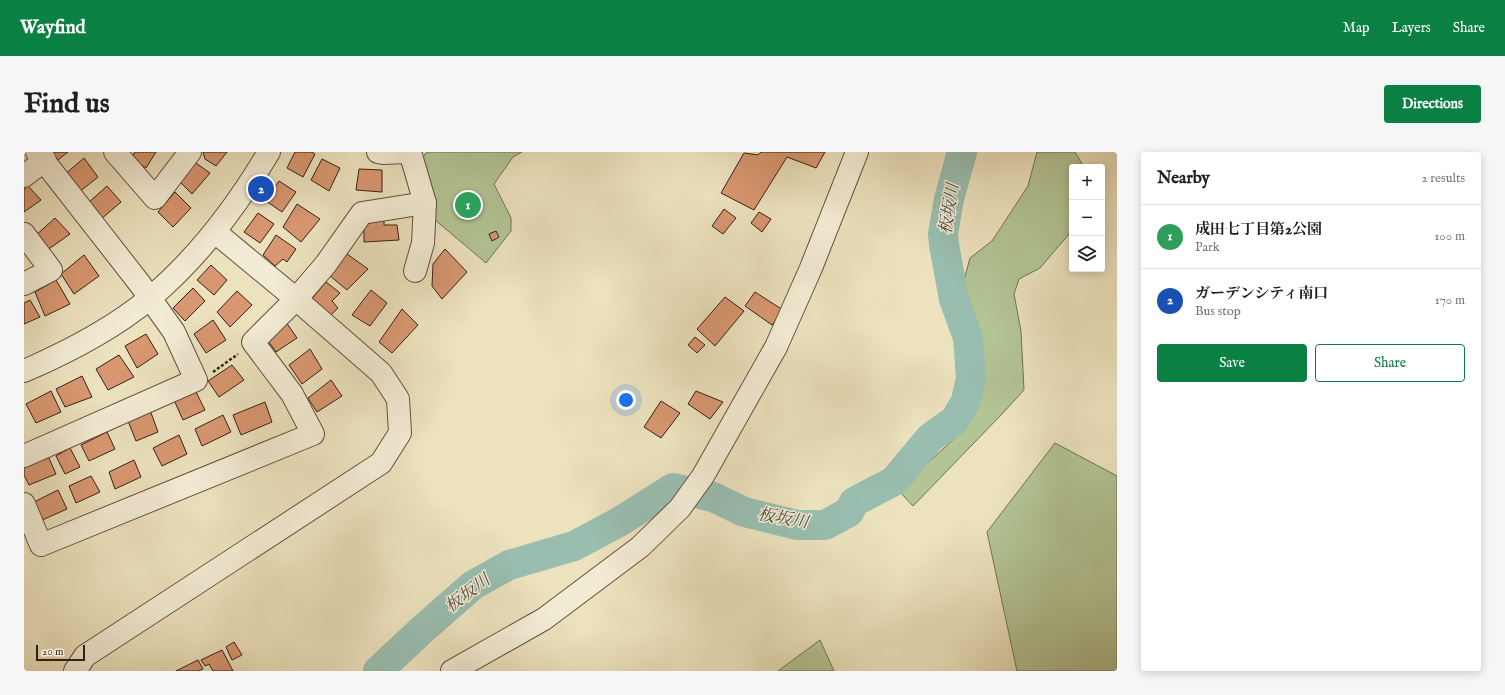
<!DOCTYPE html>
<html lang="en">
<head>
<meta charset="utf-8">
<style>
  body { margin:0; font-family:"IM FELL English","Noto Serif JP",serif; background:#f6f6f6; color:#202124 }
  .controls { position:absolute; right:12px; top:12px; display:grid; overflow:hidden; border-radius:4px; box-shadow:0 2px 10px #0003 }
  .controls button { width:36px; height:36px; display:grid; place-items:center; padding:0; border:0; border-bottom:1px solid #e0e0e0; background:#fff; color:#202124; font:20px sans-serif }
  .scale { position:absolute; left:12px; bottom:10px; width:49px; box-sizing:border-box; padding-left:4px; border:2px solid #361f14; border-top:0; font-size:11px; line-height:14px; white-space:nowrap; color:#361f14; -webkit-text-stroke:3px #f3ecd5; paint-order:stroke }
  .you { position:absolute; left:602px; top:248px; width:14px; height:14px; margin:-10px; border:3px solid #fff; border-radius:50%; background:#1a73e8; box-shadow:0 0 0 6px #1a73e833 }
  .badge { display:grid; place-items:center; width:26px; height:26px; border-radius:50%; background:#0b8043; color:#fff; font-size:13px; font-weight:700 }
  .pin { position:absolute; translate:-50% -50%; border:2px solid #fff; box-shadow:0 1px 4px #0006 }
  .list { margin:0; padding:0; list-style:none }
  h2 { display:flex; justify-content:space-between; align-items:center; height:52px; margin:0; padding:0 16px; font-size:17px }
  h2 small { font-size:13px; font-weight:400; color:#757577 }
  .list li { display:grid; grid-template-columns:26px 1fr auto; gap:12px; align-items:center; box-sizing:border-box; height:64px; padding:0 16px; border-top:1px solid #e0e0e0 }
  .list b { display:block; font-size:15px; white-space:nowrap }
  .list p { margin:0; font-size:13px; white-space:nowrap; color:#757577 }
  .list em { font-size:13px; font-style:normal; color:#757577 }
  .actions { display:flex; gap:8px; padding:12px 16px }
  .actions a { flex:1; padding:9px 0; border:1px solid #0b8043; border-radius:4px; text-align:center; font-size:14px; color:#0b8043 }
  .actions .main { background:#0b8043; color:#fff }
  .icon { flex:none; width:22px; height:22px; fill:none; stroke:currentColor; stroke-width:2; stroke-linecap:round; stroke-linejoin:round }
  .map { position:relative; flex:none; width:1093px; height:519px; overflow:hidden; border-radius:4px }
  header { display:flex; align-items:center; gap:24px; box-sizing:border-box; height:56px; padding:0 20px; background:#0b8043; color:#fff }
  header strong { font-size:19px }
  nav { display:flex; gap:22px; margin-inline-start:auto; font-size:14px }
  .intro { display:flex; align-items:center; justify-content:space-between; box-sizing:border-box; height:96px; padding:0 24px }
  h1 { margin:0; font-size:28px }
  .button { padding:10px 18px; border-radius:4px; background:#0b8043; color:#fff; font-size:14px; font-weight:700 }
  main { display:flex; gap:24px; padding:0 24px }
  aside { flex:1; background:#fff; border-radius:4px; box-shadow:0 2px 10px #0003 }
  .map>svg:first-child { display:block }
  .green { fill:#b3c495; stroke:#747254 }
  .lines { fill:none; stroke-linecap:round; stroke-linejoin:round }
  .river { stroke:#99beb0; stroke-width:30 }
  .building { fill:#d89770; stroke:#361f14 }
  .minor-casing { stroke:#64503e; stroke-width:24 }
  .path { stroke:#361f14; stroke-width:2.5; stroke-dasharray:3 2; stroke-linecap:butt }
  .minor { stroke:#f3ecd5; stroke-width:22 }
  .labels { text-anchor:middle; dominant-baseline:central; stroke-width:3; stroke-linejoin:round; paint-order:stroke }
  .water-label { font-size:17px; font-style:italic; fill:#544f43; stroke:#f3ecd5 }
</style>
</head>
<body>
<header>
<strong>Wayfind</strong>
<nav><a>Map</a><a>Layers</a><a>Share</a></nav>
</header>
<div class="intro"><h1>Find us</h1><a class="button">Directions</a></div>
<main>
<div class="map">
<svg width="1093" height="519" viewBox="0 0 1093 519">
  <rect width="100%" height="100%" fill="#ece2be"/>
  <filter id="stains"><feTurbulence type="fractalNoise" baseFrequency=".005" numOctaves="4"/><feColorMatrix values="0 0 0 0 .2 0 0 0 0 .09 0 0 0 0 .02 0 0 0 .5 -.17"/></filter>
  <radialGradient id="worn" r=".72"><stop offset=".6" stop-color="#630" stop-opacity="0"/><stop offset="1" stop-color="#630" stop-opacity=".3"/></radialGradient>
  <g class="green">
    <path d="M 404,0 L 498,0 L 489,5 L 470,32 L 487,66 L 487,79 L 462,111 L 411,68 L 396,12 L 401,2 Z"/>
    <path d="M 1013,0 L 1051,0 L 1060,15 L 1048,15 L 1048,72 L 1045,82 L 1016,116 L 995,127 L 990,142 L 997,179 L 1000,238 L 978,262 L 889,354 L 874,338 L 932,285 L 957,244 L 940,128 L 946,106 L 968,89 L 1004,34 Z"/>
    <path d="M 1031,291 L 1093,324 L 1093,519 L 993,519 L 963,380 Z"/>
    <path d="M 796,488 L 810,519 L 754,519 Z"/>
  </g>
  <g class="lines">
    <path class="river" d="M 354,519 L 400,476 L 449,433 L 485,413 L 550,394 L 595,370 L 649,336 L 689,345 L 720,360 L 773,373 L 801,373 L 825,360 L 830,350 L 870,329 L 906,286 L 931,268 L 942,249 L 947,226 L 944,186 L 930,147 L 920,93 L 919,82 L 925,47 L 938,0"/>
  </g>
  <g class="building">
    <path d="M 20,0 L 44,0 L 30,11 Z"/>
    <path d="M 111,0 L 132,0 L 122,16 L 107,6 Z"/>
    <path d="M 179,0 L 203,0 L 192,14 L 181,7 Z"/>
    <path d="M 271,0 L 288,0 L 291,2 L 279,25 L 263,16 Z"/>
    <path d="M 737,0 L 801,0 L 792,16 L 763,5 L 730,58 L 697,41 L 720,1 L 734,3 Z"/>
    <path d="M 60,6 L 74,25 L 54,41 L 40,23 Z"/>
    <path d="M 298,7 L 316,16 L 305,39 L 287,28 Z"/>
    <path d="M 169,9 L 186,21 L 168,42 L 155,29 Z"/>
    <path d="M 335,17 L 358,18 L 358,40 L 332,38 Z"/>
    <path d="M 255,29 L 272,40 L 258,60 L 242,49 Z"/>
    <path d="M 4,34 L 17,48 L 0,60 L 0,37 Z"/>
    <path d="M 83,34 L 97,50 L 76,68 L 63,52 Z"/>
    <path d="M 151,40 L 167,56 L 149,75 L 134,60 Z"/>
    <path d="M 273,52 L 296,67 L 277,90 L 259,75 Z"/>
    <path d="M 700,57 L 712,66 L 699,82 L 688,74 Z"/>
    <path d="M 735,60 L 747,67 L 738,80 L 727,71 Z"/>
    <path d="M 234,61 L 250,72 L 236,91 L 220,80 Z"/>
    <path d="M 31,66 L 46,82 L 22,99 L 10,85 Z"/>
    <path d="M 360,67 L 360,73 L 373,73 L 375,88 L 340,90 L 340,73 Z"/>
    <path d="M 472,79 L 475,85 L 468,89 L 465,82 Z"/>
    <path d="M 252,83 L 272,97 L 263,110 L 259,107 L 251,114 L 239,103 Z"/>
    <path d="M 421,97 L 443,120 L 418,147 L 408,134 L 409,112 Z"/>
    <path d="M 323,102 L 344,117 L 323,138 L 305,123 Z"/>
    <path d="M 60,103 L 75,124 L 50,142 L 37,122 Z"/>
    <path d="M 187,113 L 203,128 L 190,143 L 173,128 Z"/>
    <path d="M 32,128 L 46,152 L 21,164 L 11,140 Z"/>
    <path d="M 302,130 L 316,141 L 308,149 L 314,156 L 305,165 L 286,149 Z"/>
    <path d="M 169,136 L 181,149 L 161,169 L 149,156 Z"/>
    <path d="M 347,138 L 363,151 L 346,174 L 328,163 Z"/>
    <path d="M 213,139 L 228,153 L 206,175 L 193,160 Z"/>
    <path d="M 731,140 L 759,158 L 748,173 L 721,154 Z"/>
    <path d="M 701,145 L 720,159 L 691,194 L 673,177 Z"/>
    <path d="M 6,148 L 16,165 L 0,172 L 0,151 Z"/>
    <path d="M 378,157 L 394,173 L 368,201 L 355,190 Z"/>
    <path d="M 189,168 L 202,188 L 182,201 L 170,182 Z"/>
    <path d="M 262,170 L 273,186 L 252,200 L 242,186 Z"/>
    <path d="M 122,182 L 134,202 L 113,216 L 101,194 Z"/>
    <path d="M 671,185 L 681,193 L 673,201 L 664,193 Z"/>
    <path d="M 286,197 L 298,217 L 278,232 L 265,213 Z"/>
    <path d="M 95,203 L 110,225 L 84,238 L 72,217 Z"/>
    <path d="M 208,213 L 220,228 L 195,245 L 184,229 Z"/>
    <path d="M 58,224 L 68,245 L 41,255 L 32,237 Z"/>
    <path d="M 307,228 L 318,244 L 293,260 L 284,246 Z"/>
    <path d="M 170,236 L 181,258 L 159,268 L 150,248 Z"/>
    <path d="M 27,239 L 37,260 L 12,271 L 2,252 Z"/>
    <path d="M 672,239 L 699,250 L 686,267 L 664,252 Z"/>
    <path d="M 637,249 L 656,261 L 637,286 L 620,275 Z"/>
    <path d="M 241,250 L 248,270 L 217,283 L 209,263 Z"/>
    <path d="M 126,258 L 134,280 L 112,289 L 104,269 Z"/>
    <path d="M 199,263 L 207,280 L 178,294 L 171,277 Z"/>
    <path d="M 83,280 L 91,297 L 65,309 L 57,293 Z"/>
    <path d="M 155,283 L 163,302 L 138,314 L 129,296 Z"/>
    <path d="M 46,296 L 56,315 L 41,322 L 32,304 Z"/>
    <path d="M 24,304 L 32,322 L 5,333 L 0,323 L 0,315 Z"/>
    <path d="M 110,308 L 117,325 L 91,337 L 85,320 Z"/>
    <path d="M 67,324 L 76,340 L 52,351 L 45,334 Z"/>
    <path d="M 34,338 L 43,357 L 16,369 L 6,352 Z"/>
    <path d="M 210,490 L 218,503 L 208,508 L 202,495 Z"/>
    <path d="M 198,498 L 209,519 L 189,519 L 185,512 L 181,514 L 177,508 Z"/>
    <path d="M 174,508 L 179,517 L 174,519 L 152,519 Z"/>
  </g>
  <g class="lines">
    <defs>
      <g id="minor">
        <path d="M 91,0 L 131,46 L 166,0"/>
        <path d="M 354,0 L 359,1 L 382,0"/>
        <path d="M 386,0 L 401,51 L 399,91 L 391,119"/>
        <path d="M 0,24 L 21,8"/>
        <path d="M 0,82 L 27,118 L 0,132"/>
        <path d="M 0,219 C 44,200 89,177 126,146 C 175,105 213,54 245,0"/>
        <path d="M 0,304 L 172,228 L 150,180 L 116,132 L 13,0"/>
        <path d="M 0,352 L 17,393 L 289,282 L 268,242 L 229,190 L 272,147 L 302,112 L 338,61 L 401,51"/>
        <path d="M 51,519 L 61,504 L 357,311 L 376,281 L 374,247 L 357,221 L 272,147 L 191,80"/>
        <path d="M 428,519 L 520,467 L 616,395 L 656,356 L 679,324 L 752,195 L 787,116 L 833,0"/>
      </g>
    </defs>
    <use href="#minor" class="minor-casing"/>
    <path class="path" d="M 189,220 L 214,202"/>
    <use href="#minor" class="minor"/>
  </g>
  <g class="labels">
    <g class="water-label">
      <text transform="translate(926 57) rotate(-81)">板坂川</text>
      <text transform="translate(759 367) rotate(10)">板坂川</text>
      <text transform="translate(444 442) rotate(-37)">板坂川</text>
    </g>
  </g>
  <rect width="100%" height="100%" filter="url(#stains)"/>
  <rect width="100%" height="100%" fill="url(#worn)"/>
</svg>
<div class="controls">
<button>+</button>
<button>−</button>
<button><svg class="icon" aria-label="layers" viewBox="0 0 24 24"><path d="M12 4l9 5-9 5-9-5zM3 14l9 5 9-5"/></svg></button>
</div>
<div class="scale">20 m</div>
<div class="you"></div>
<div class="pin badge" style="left:444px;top:53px;background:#2e9e5b">1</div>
<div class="pin badge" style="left:237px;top:37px;background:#1a4fb4">2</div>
</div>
<aside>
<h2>Nearby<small>2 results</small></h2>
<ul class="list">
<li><span class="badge" style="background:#2e9e5b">1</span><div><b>成田七丁目第2公園</b><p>Park</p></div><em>100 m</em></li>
<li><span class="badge" style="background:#1a4fb4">2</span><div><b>ガーデンシティ南口</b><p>Bus stop</p></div><em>170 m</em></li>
</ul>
<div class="actions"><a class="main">Save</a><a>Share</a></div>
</aside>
</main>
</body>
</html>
